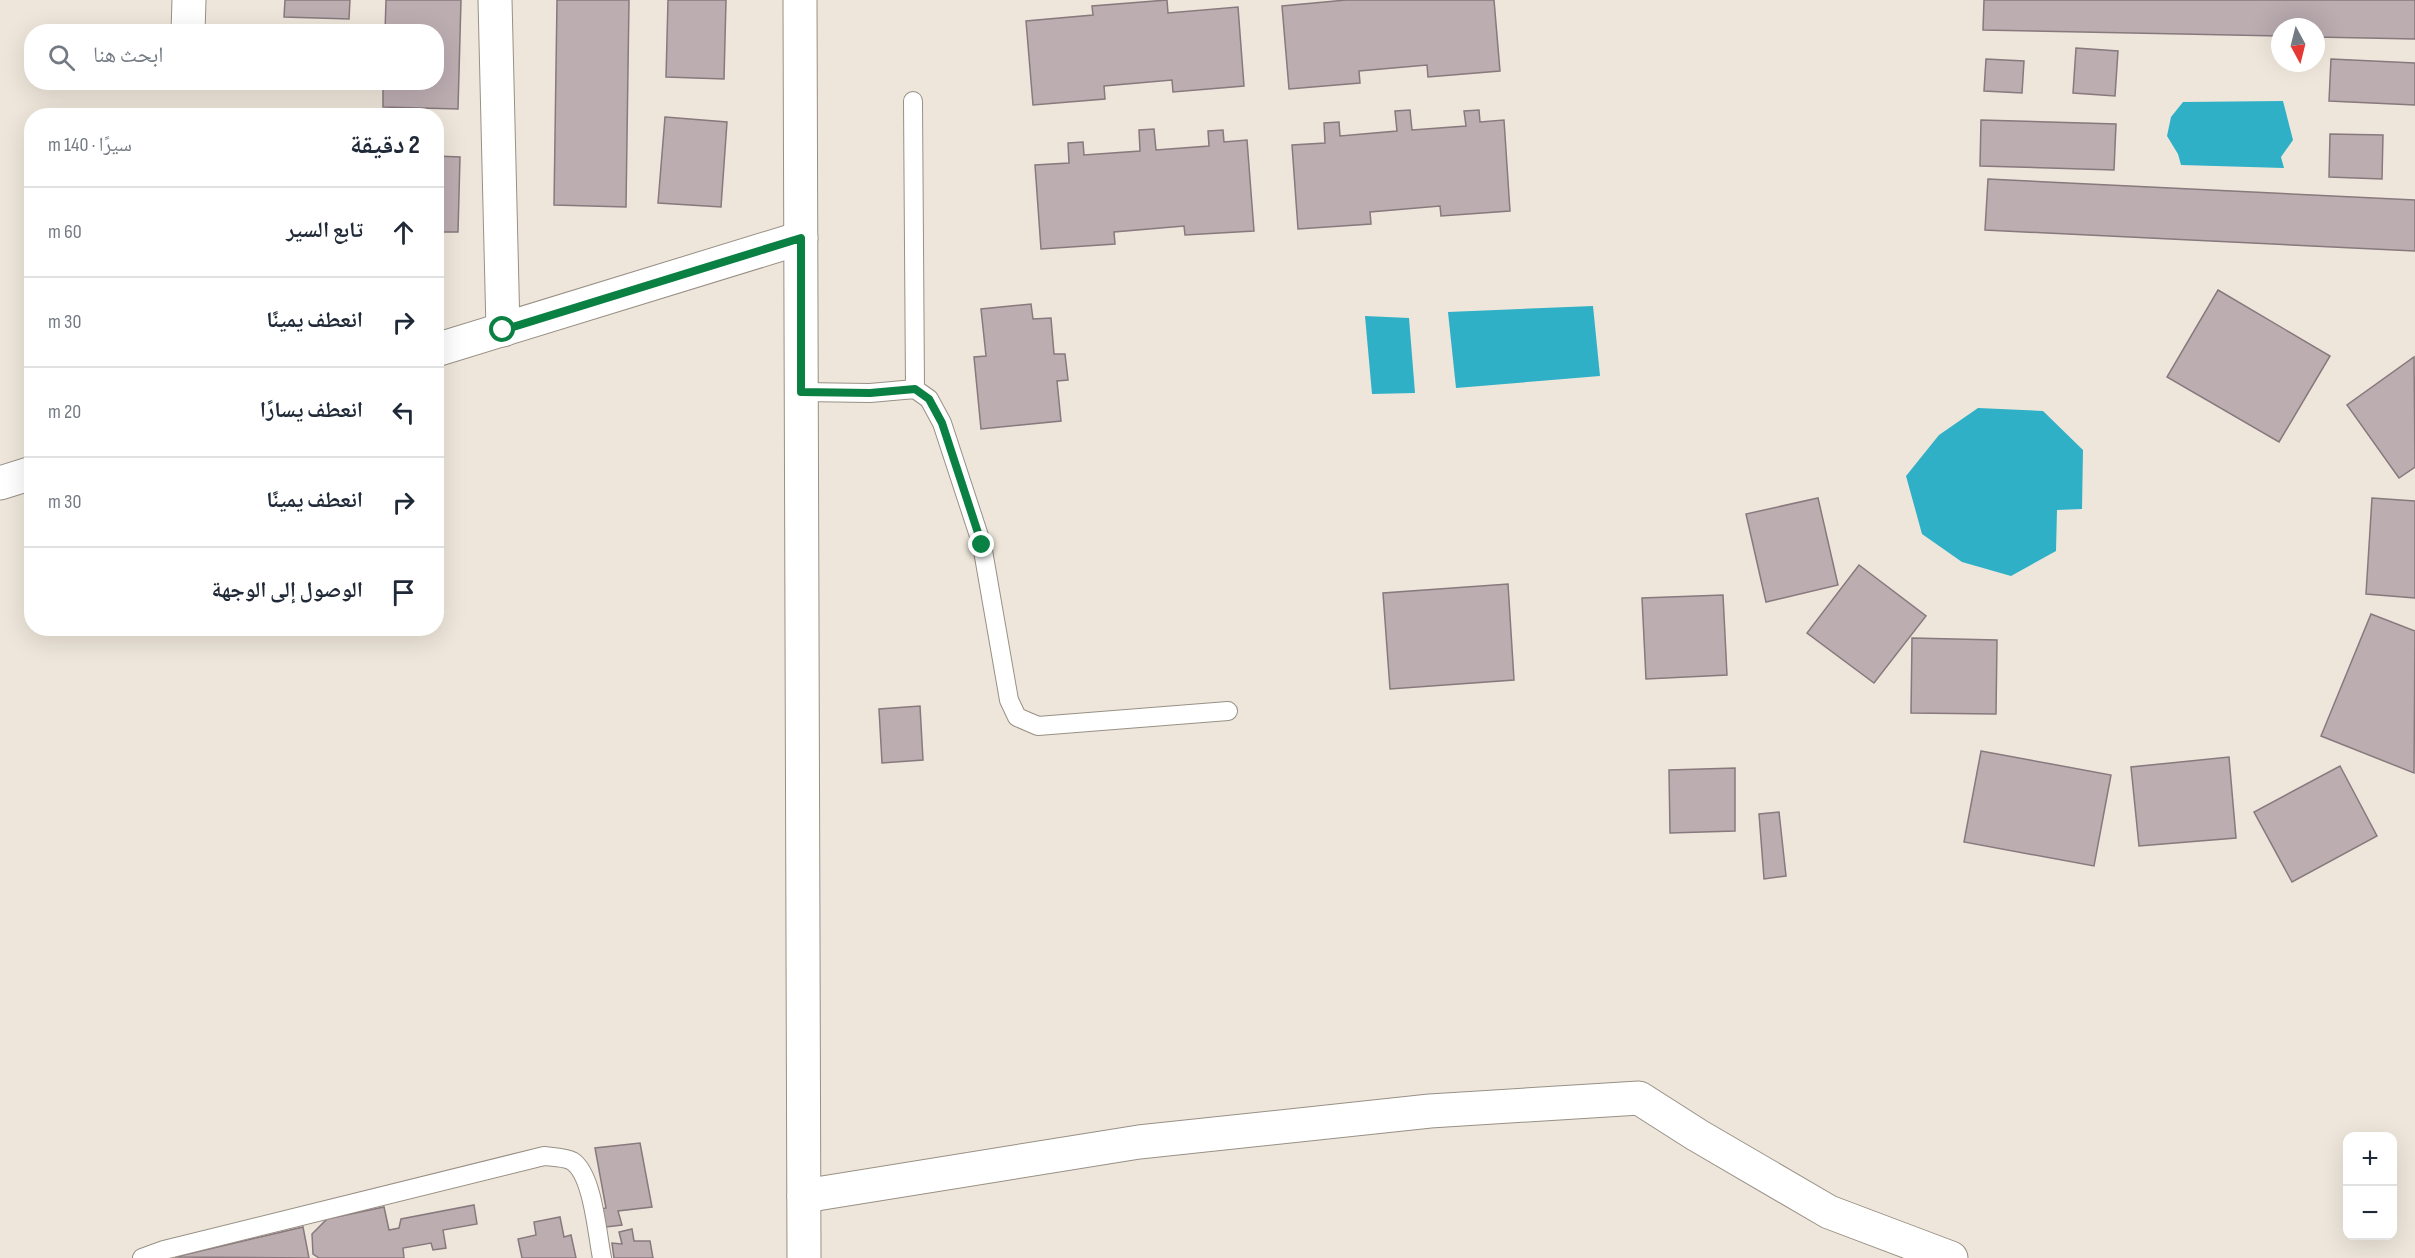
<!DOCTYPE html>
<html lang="ar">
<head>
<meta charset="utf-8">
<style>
  body { margin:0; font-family:"Sofia Sans Condensed","Noto Naskh Arabic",sans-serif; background:#f6f6f7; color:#1f2937; direction:rtl }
  .controls { position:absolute; right:18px; bottom:18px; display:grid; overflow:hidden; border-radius:12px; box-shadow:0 6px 24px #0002 }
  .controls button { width:54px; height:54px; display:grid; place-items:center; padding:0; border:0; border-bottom:2px solid #e0e1e3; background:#fff; color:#1f2937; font:30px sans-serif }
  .compass { position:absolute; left:2271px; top:18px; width:54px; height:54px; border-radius:50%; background:#fff; box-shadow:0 6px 24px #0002; rotate:173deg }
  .stop { position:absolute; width:18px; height:18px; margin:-14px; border:4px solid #0b8043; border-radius:50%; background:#fff }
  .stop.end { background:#0b8043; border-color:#fff; box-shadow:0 2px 6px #0008 }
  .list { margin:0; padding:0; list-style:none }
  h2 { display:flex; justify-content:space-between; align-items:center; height:78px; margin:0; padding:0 24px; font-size:26px }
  h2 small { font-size:20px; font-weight:400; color:#747a83 }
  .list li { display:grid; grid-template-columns:39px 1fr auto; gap:18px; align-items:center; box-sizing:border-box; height:90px; padding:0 24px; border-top:2px solid #e0e1e3 }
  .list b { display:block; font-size:22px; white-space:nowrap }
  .list em { font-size:20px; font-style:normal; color:#747a83 }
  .icon { flex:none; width:33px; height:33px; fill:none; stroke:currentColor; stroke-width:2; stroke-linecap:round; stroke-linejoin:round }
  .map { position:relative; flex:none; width:2415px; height:1258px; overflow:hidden; direction:ltr }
  .search { position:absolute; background:#fff; box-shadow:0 6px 24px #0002; left:24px; top:24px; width:420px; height:66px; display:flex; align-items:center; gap:15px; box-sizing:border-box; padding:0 21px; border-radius:24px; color:#747a83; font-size:22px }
  .panel { position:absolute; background:#fff; box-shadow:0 6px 24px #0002; left:24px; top:108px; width:420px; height:528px; border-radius:24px; direction:rtl }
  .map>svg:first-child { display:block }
  .water { fill:#2fb0c7 }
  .building { fill:#bcadb1; stroke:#87797d; stroke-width:1.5 }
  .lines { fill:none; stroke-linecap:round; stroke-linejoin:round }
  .service-casing { stroke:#989085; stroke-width:20 }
  .minor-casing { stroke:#989085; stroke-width:35 }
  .tertiary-casing { stroke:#989085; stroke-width:35 }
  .service { stroke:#fff; stroke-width:18 }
  .minor { stroke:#fff; stroke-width:33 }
  .tertiary { stroke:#fff; stroke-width:33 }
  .route { stroke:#0b8043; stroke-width:8 }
</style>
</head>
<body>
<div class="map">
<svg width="2415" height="1258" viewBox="0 0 2415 1258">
  <rect width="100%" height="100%" fill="#eee6da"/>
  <g class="water">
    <path d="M 2283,101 L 2293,140 L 2281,157 L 2284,168 L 2181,165 L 2178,154 L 2167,136 L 2171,117 L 2183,102 Z"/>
    <path d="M 1593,306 L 1600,376 L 1456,388 L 1448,312 Z"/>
    <path d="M 1365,316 L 1409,318 L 1415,393 L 1372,394 Z"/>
    <path d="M 1978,408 L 2043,411 L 2083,450 L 2082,509 L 2057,510 L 2056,551 L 2011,576 L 1962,562 L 1922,534 L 1906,476 L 1939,435 Z"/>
  </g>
  <g class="building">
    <path d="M 285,0 L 350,0 L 349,19 L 284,17 Z"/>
    <path d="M 386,0 L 461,0 L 458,109 L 383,107 L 383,82 L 436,82 L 436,32 L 385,32 Z"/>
    <path d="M 557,0 L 629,0 L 626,207 L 554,205 Z"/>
    <path d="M 668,0 L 726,0 L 724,79 L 666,77 Z"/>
    <path d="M 1167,0 L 1168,13 L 1238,7 L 1244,86 L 1173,92 L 1172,80 L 1104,86 L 1105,99 L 1033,105 L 1026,21 L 1093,15 L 1092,6 Z"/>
    <path d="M 1346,0 L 1494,0 L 1500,71 L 1428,77 L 1427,65 L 1359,71 L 1360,83 L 1289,89 L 1282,6 Z"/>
    <path d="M 1984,0 L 2415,0 L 2415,39 L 2316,37 L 2316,27 L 2280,27 L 2280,36 L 1983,30 Z"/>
    <path d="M 2076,48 L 2118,51 L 2115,96 L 2073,93 Z"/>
    <path d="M 1986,59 L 2024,61 L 2022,93 L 1984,91 Z"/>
    <path d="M 2331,59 L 2415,63 L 2415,105 L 2329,101 Z"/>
    <path d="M 1410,110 L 1412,130 L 1466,126 L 1464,111 L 1479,110 L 1480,122 L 1504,120 L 1510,211 L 1441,216 L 1440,206 L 1370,212 L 1371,224 L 1298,229 L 1292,145 L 1325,143 L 1324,123 L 1339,122 L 1340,136 L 1397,131 L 1395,111 Z"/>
    <path d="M 665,117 L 727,122 L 721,207 L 658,203 Z"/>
    <path d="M 1981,120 L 2116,124 L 2114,170 L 1980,166 Z"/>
    <path d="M 1154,129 L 1156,150 L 1209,146 L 1208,131 L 1223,130 L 1224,142 L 1247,140 L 1254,231 L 1185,235 L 1184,226 L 1114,232 L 1115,244 L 1041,249 L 1035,165 L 1069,163 L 1068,143 L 1083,142 L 1084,155 L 1140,151 L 1139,130 Z"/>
    <path d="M 2330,134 L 2383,135 L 2382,179 L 2329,177 Z"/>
    <path d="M 436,156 L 460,157 L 458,232 L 436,232 Z"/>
    <path d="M 1988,179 L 2415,200 L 2415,251 L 1985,230 Z"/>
    <path d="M 2218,290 L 2330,356 L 2279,442 L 2167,377 Z"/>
    <path d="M 1031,304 L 1033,319 L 1051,318 L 1054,354 L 1065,354 L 1068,380 L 1057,381 L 1061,421 L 981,429 L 974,357 L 986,356 L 981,309 Z"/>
    <path d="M 2414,357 L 2415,467 L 2399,478 L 2347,405 Z"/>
    <path d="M 1818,498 L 1838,585 L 1766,602 L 1746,514 Z"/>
    <path d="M 2372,498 L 2415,501 L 2415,598 L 2366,594 Z"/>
    <path d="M 1859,565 L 1926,616 L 1874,683 L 1807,633 Z"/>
    <path d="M 1508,584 L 1514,680 L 1390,689 L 1383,593 Z"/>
    <path d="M 1723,595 L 1727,675 L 1646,679 L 1642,598 Z"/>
    <path d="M 2371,614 L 2415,631 L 2414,773 L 2321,736 Z"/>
    <path d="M 1912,638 L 1997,640 L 1996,714 L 1911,713 Z"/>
    <path d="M 920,706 L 923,760 L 882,763 L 879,709 Z"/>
    <path d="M 1981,751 L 2111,775 L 2094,866 L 1964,842 Z"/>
    <path d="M 2229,757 L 2236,838 L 2139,846 L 2131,767 Z"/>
    <path d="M 2340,766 L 2377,836 L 2292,882 L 2254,812 Z"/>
    <path d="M 1735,768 L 1735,831 L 1670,833 L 1669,770 Z"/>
    <path d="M 1779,812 L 1786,876 L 1764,879 L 1759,814 Z"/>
    <path d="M 640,1143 L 652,1207 L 618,1211 L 622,1225 L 606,1227 L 601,1209 L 606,1208 L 595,1148 Z"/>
    <path d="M 474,1205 L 477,1224 L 443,1230 L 446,1248 L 433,1250 L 431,1243 L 403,1248 L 404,1258 L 319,1258 L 313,1254 L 312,1234 L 327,1219 L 384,1207 L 389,1230 L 399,1228 L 401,1219 Z"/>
    <path d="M 560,1217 L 564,1237 L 571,1235 L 576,1258 L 522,1258 L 518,1239 L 536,1235 L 534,1222 Z"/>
    <path d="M 303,1227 L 309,1258 L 175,1257 Z"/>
    <path d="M 632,1229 L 634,1241 L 650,1241 L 653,1258 L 614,1258 L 612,1243 L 622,1244 L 619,1232 Z"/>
  </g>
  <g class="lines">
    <defs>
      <g id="service">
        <path d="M 913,101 L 915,389"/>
        <path d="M 801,392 L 870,393 L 915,389 L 929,399 L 942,423 L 982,545 L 1009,700 L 1017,717 L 1038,726 L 1228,711"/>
        <path d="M 142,1258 L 164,1250 L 544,1156 C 552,1157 565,1157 572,1161 C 593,1174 597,1234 602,1258"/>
      </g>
      <g id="minor">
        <path d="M 495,0 L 503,330"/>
        <path d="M 188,32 L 189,0"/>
        <path d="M 436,350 L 801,238"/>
        <path d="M 0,483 L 32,473"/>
        <path d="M 804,1196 L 1139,1142 L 1430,1111 L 1639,1098 L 1697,1135 L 1829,1212 L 1951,1258"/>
      </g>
      <path id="tertiary" d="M 800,0 L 804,1258"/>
    </defs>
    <use href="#service" class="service-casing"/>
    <use href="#minor" class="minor-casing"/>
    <use href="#tertiary" class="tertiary-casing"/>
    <use href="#service" class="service"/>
    <use href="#minor" class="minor"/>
    <use href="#tertiary" class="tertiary"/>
  </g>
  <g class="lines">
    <path class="route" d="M 503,330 L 801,238 L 801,392 L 870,393 L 915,389 L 929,399 L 942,423 L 982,545"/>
  </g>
</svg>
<div class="controls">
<button>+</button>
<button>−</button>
</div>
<svg class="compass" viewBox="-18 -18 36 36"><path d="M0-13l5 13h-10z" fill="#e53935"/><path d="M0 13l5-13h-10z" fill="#747a83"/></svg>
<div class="stop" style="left:503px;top:330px"></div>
<div class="stop end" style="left:982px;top:545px"></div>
<div class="search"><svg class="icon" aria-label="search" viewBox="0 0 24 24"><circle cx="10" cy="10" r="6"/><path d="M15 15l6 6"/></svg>ابحث هنا</div>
<section class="panel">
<h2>2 دقيقة<small>سيرًا · 140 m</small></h2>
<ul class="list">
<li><svg class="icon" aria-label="ahead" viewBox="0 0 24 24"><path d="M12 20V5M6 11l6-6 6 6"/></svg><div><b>تابع السير</b></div><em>60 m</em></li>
<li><svg class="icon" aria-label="right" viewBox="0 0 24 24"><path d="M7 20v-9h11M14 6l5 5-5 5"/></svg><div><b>انعطف يمينًا</b></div><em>30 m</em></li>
<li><svg class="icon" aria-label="left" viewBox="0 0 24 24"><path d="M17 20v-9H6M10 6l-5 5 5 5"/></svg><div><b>انعطف يسارًا</b></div><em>20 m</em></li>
<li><svg class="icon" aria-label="right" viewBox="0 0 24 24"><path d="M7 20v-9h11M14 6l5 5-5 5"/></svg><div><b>انعطف يمينًا</b></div><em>30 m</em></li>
<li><svg class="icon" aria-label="arrive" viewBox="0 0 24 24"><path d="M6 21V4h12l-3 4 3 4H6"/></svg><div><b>الوصول إلى الوجهة</b></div></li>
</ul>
</section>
</div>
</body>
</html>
